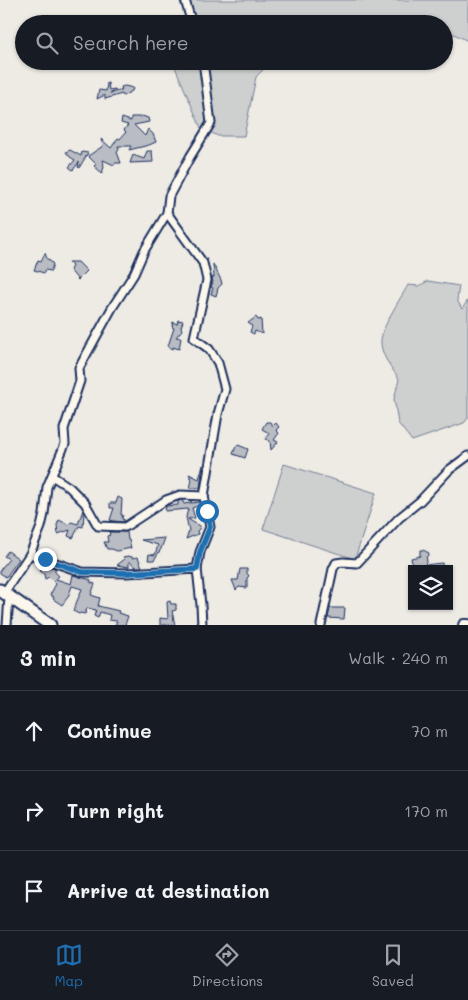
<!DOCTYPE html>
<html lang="en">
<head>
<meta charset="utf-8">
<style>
  body { margin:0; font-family:Mali,sans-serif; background:#242831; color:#f1f3f6 }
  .controls { position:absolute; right:15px; bottom:15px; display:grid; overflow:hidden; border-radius:0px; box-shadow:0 1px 4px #0004 }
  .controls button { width:45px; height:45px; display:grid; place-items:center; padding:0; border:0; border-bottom:1px solid #363941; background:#171b24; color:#f1f3f6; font:25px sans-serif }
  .stop { position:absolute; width:15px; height:15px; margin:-11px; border:4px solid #1f6fb2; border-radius:50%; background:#fff }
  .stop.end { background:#1f6fb2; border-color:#fff; box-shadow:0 1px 5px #0008 }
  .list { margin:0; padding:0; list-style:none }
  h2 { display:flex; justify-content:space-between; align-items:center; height:65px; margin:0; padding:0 20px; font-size:21px }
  h2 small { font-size:16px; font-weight:400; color:#9ea1a6 }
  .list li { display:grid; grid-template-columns:32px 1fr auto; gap:15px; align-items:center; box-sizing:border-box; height:80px; padding:0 20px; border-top:1px solid #363941 }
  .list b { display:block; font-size:19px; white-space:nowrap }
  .list em { font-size:16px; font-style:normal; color:#9ea1a6 }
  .icon { flex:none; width:28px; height:28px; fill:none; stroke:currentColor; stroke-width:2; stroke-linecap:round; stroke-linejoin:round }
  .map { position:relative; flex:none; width:468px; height:625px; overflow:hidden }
  .search { position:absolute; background:#171b24; box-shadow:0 1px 4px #0004; left:15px; right:15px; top:15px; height:55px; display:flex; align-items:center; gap:12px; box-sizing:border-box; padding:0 18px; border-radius:28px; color:#9ea1a6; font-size:19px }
  .sheet { height:305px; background:#171b24 }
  nav { display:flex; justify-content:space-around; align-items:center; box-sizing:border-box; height:70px; border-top:1px solid #363941; background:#171b24; font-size:14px; color:#9ea1a6 }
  nav a { display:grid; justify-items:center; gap:2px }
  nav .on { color:#1f6fb2 }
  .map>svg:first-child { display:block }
  .green { fill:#cecfcf; stroke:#747f96 }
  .building { fill:#b9bcc3; stroke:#1b2f5e }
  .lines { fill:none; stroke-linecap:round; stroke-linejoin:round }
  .street-casing { stroke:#1b2f5e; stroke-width:11 }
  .secondary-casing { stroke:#1b2f5e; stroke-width:14 }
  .primary-casing { stroke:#1b2f5e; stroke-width:15 }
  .street { stroke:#fbf7ec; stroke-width:7 }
  .secondary { stroke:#fbf7ec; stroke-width:10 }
  .primary { stroke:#fbf7ec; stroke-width:11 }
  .route { stroke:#1f6fb2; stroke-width:6 }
</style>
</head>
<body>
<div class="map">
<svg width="468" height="625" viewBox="0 0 468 625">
  <rect width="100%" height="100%" fill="#eeebe4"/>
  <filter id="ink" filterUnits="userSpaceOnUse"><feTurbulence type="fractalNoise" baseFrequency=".02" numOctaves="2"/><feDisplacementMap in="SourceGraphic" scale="10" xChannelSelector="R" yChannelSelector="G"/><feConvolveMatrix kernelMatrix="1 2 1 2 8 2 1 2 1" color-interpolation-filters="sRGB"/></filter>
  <g filter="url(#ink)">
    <g class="green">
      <path d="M 187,0 L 468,0 L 468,41 L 444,29 L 444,24 L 192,24 L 193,13 Z"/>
      <path d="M 191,61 L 271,61 L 256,77 L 244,136 L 218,136 L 201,128 L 175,67 L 190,64 Z"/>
      <path d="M 428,281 L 459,286 L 457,300 L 462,309 L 468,300 L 468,418 L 464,423 L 412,441 L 398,423 L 394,399 L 399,379 C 392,368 382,357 381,344 C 379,330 401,298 408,285 L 419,286 Z"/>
      <path d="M 284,464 L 376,493 L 355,559 L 263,529 Z"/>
    </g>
    <g class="building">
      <path d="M 107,83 L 108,83 L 109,90 L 115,89 L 115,90 L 110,93 L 122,90 L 121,87 L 125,86 L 133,88 L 132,91 L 123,96 L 122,94 L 105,99 L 105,95 L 97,99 L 99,90 L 106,91 Z"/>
      <path d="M 142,116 L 148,118 L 149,122 L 134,125 L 145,136 L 148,129 L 153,134 L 156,142 L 149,145 L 129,150 L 131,146 L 118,146 L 119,150 L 117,152 L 121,163 L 115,163 L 114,165 L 103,160 L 104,167 L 102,173 L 94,166 L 96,164 L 88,156 L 103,146 L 101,139 L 111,148 L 118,138 L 120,139 L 126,132 L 124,130 L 128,125 L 121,123 L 122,118 L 131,121 L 131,117 L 141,117 Z"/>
      <path d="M 70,150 L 81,156 L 82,152 L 88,153 L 79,168 L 78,167 L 79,162 L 73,170 L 69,167 L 75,160 L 70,157 L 66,152 Z"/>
      <path d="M 147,151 L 152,151 L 153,162 L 130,163 L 133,155 L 144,159 Z"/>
      <path d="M 45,253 L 47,259 L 49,260 L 53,264 L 51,271 L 45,270 L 44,273 L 34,270 L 38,260 L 41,261 Z"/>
      <path d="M 68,262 L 78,262 L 87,271 L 78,280 L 70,270 L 72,266 Z"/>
      <path d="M 213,264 L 221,280 L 222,284 L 218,288 L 216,296 L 211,294 L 213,288 L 211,287 L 213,282 L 212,278 L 214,277 Z"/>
      <path d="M 256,317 L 258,320 L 261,319 L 262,334 L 255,331 L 254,334 L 250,332 L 252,326 L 248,323 Z"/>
      <path d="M 178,320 L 183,321 L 181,327 L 182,330 L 176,337 L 181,338 L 179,349 L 173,347 L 173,349 L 168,347 L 168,346 L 174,328 L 172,327 L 173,322 L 177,324 Z"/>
      <path d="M 266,422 L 270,422 L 273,426 L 276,423 L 279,427 L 276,430 L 279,433 L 274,440 L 278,442 L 271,450 L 270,441 L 266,439 L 269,433 L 262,429 Z"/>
      <path d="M 238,445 L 248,449 L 245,458 L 233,454 L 236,446 Z"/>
      <path d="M 203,465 L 200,488 L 190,488 L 192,480 L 189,474 L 199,479 Z"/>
      <path d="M 118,497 L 122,499 L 121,515 L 123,515 L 122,518 L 123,520 L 124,519 L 124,522 L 114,521 L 110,520 L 114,508 L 110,508 L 110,503 L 116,503 Z"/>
      <path d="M 181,500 L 182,500 L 184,504 L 190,503 L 191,501 L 191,503 L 200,502 L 200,505 L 192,508 L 195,518 L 188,519 L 199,526 L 200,528 L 197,531 L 198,534 L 186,539 L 189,531 L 186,517 L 188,509 L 165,511 L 166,506 L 178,505 L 178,501 Z"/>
      <path d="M 83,510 L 84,513 L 83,527 L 79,526 L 73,538 L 68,536 L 70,530 L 58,534 L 57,525 L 59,520 L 69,525 L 71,522 L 78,524 Z"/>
      <path d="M 109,532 L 127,532 L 128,540 L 129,540 L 131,548 L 117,551 L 112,549 L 107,549 L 104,542 L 108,542 L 107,536 L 110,535 Z"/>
      <path d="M 165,538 L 161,549 L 154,560 L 148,560 L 149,554 L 155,555 L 158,545 L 141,540 Z"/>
      <path d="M 420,550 L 423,550 L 429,553 L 426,558 L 427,559 L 425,565 L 442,563 L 443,569 L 424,569 L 424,567 L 423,569 L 413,569 L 411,558 L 420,556 Z"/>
      <path d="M 8,551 L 19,559 L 6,577 L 0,573 L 0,570 L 9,559 L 4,556 Z"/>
      <path d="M 128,556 L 132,557 L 132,558 L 138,557 L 142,567 L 136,567 L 129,561 L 129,567 L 117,565 L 125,559 L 123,557 Z"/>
      <path d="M 44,564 L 50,568 L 51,567 L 55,568 L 55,572 L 59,576 L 56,579 L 71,584 L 73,575 L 91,580 L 90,582 L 95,584 L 91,595 L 100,598 L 98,606 L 119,611 L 118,613 L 128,616 L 125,625 L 115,625 L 117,621 L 109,620 L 110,615 L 100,612 L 98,618 L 94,616 L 96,610 L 87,608 L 85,614 L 80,613 L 79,614 L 73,611 L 82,589 L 72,586 L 68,597 L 62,605 L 53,599 L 54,597 L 50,595 L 56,584 L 49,577 L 45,579 L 44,574 L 40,571 Z"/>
      <path d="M 240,569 L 247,569 L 247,573 L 249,576 L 247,578 L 247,588 L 239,587 L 236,590 L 232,580 L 238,580 Z"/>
      <path d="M 170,601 L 171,604 L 176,604 L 176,610 L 172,611 L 175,625 L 160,625 L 160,618 L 168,619 L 167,602 Z"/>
      <path d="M 330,608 L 345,608 L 344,619 L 328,618 Z"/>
    </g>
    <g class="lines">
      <defs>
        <g id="street">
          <path d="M 185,0 L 192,24"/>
          <path d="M 52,476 L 69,487 L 85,503 L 98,526 L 125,527 L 166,500 L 180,495 L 204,496 L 218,414 L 225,389 L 218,363 L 209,349 L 194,338 L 207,280 L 203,263 L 167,213"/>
          <path d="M 30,554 L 82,572 L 127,573 L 197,569 L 201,605 L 202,625"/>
          <path d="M 197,569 L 200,552 L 210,527 L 204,496"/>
          <path d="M 4,593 L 30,554 L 41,527 L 44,514 L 47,487 L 65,444 L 64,429 L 80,381 L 79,368 L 112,308 L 134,274 L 144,251 L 167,213 L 169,196 L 190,157 L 211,123 L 203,61"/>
          <path d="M 7,625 L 9,597"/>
          <path d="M 321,625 L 333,569 L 336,563 L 343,562 L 357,563 L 399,518 L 420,501 L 449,470 L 468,456"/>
        </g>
        <path id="secondary" d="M 464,625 L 468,625"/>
        <path id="primary" d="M 0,590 L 50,625"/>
      </defs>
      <use href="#street" class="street-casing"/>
      <use href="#secondary" class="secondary-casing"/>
      <use href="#primary" class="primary-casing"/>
      <use href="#street" class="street"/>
      <use href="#secondary" class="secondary"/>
      <use href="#primary" class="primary"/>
    </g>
  </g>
  <g class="lines" filter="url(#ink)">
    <path class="route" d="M 45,559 L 82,572 L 127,573 L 197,569 L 200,552 L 210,527 L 207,511"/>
  </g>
</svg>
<div class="controls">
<button><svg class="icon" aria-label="layers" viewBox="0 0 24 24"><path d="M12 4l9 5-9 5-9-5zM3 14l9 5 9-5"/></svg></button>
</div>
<div class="stop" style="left:207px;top:511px"></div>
<div class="stop end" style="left:45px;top:559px"></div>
<div class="search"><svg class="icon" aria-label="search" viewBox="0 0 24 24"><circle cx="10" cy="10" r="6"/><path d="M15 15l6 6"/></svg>Search here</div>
</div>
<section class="sheet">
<h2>3 min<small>Walk · 240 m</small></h2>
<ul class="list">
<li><svg class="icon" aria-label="ahead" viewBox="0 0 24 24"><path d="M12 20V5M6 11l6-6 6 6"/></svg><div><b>Continue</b></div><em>70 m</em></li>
<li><svg class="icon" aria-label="right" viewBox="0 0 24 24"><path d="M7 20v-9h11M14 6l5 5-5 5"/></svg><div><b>Turn right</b></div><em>170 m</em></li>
<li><svg class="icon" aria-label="arrive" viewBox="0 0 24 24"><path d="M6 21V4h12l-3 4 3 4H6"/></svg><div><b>Arrive at destination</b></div></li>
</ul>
</section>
<nav>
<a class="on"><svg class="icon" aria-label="map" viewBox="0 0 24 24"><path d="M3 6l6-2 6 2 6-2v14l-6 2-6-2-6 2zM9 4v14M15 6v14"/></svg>Map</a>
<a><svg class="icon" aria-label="directions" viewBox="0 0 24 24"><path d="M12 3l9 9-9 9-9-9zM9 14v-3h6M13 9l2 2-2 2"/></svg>Directions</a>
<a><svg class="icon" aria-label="saved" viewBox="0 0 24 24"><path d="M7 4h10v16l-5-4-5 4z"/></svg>Saved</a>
</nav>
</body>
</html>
